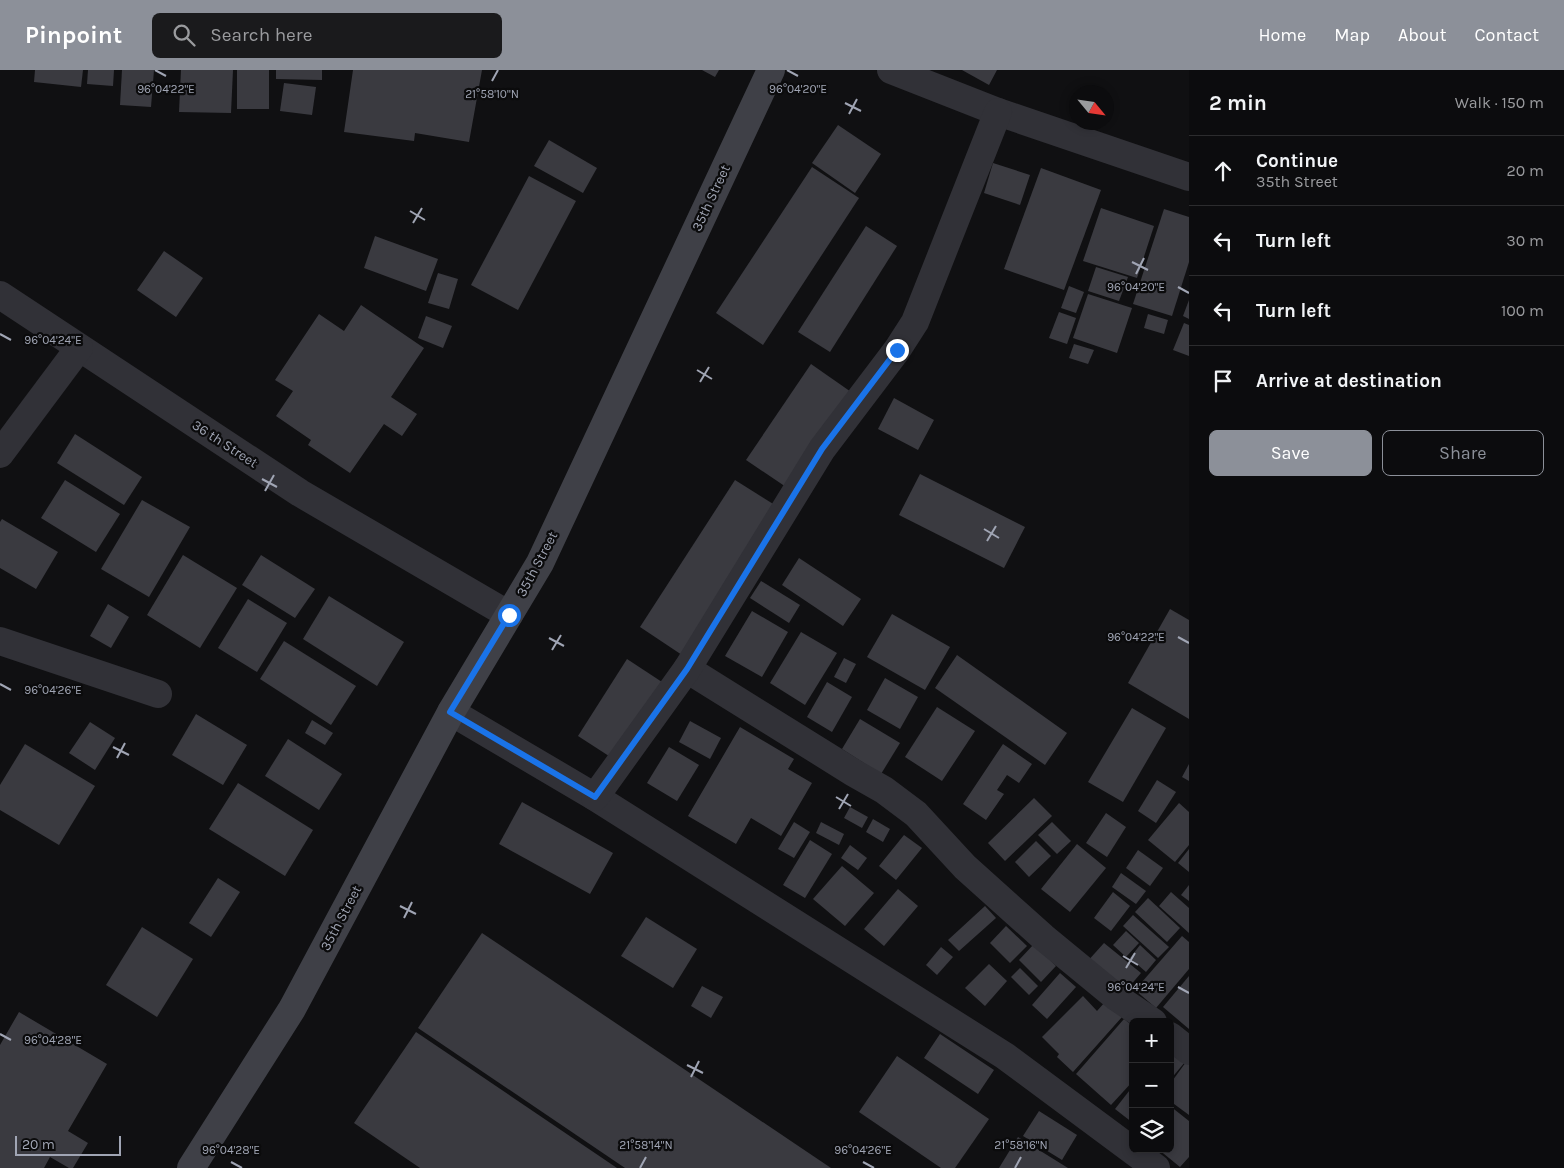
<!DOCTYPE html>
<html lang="en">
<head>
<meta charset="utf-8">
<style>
  body { margin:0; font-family:Karla,sans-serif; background:#1a1a1c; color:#f1f3f6 }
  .controls { position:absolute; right:15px; bottom:15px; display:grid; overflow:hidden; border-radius:8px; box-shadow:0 2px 8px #0003 }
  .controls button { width:45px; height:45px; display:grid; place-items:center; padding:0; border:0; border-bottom:1px solid #2c2c2e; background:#0c0c0e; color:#f1f3f6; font:25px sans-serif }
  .compass { position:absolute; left:1069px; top:15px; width:45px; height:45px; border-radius:50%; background:#0c0c0e; box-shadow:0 2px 8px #0003; rotate:119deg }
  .scale { position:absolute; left:15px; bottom:12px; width:106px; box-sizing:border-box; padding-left:5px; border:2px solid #a0a5b4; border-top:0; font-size:14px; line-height:18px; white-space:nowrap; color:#a0a5b4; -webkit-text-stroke:4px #0b0b0c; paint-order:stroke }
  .stop { position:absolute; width:15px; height:15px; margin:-11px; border:4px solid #1a73e8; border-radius:50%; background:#fff }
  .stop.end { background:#1a73e8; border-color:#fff; box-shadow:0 1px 5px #0008 }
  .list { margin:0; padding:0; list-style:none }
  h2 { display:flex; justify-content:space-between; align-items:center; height:65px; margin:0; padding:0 20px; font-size:21px }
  h2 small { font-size:16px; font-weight:400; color:#9a9b9e }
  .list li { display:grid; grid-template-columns:32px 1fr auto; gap:15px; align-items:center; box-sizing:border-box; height:70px; padding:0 20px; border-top:1px solid #2c2c2e }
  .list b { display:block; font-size:19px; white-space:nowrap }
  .list p { margin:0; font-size:16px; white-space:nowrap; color:#9a9b9e }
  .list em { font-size:16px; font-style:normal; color:#9a9b9e }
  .actions { display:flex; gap:10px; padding:15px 20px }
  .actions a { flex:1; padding:11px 0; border:1px solid #8c9099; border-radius:8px; text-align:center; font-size:18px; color:#8c9099 }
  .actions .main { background:#8c9099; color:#fff }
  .icon { flex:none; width:28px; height:28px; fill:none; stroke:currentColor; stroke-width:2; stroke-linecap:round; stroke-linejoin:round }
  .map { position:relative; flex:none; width:1189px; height:1098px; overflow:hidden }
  header { display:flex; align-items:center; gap:30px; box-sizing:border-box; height:70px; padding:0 25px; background:#8c9099; color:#fff }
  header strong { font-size:24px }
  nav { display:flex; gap:28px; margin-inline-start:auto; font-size:18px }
  .search { width:350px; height:45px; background:#1a1a1c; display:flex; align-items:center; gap:12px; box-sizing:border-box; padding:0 18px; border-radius:8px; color:#9a9b9e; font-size:19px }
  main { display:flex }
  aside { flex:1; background:#0c0c0e }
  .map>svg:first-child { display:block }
  .building { fill:#3a3a40 }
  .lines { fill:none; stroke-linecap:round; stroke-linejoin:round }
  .minor { stroke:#313137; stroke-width:28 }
  .secondary { stroke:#3f4047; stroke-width:28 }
  .route { stroke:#1a73e8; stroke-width:6 }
  .ticks { fill:none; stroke:#a0a5b4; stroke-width:2 }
  .labels { text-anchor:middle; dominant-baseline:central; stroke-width:4.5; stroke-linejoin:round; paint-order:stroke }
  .street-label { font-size:14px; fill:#a0a5b4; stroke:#0b0b0c }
  .ticks-label { font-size:12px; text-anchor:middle; fill:#a0a5b4; stroke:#0b0b0c; stroke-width:4.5; stroke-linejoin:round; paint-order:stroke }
</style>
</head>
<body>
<header>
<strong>Pinpoint</strong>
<div class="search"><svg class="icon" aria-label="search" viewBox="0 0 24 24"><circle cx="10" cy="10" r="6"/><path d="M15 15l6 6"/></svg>Search here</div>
<nav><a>Home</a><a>Map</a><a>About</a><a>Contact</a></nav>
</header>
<main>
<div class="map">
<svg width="1189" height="1098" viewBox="0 0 1189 1098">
  <rect width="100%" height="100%" fill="#101012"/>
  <g class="building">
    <path d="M 35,0 L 83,0 L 81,17 L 34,12 Z"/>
    <path d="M 88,0 L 114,0 L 113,16 L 87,14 Z"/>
    <path d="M 122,0 L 154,0 L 151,37 L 120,35 Z"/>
    <path d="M 181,0 L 233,0 L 231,43 L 179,42 Z"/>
    <rect x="237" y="0" width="32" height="39"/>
    <path d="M 276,0 L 322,0 L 322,10 L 276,9 Z"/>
    <path d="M 353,0 L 482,0 L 469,72 L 415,63 L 414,71 L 344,62 Z"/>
    <path d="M 702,0 L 719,0 L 715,7 Z"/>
    <path d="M 962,0 L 997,0 L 989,15 Z"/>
    <path d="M 284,13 L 316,17 L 312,45 L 280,41 Z"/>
    <path d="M 838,55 L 881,84 L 855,123 L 812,93 Z"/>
    <path d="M 549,70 L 597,98 L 583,123 L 534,96 Z"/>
    <path d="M 993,93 L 1030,105 L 1020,135 L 984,123 Z"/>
    <path d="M 812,97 L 859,128 L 763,275 L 716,243 Z"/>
    <path d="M 1041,98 L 1101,120 L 1064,220 L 1004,199 Z"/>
    <path d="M 529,106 L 576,131 L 518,240 L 471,215 Z"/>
    <path d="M 1101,138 L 1154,156 L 1137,208 L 1083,191 Z"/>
    <path d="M 1164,139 L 1189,147 L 1189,192 L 1172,246 L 1133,234 Z"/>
    <path d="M 866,156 L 897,176 L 830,282 L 798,262 Z"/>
    <path d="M 375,166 L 438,189 L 426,221 L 364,198 Z"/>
    <path d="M 164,181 L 203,208 L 176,247 L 137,220 Z"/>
    <path d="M 1096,197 L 1128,207 L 1119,231 L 1088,221 Z"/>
    <path d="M 438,203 L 458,209 L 449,239 L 428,233 Z"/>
    <path d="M 1069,216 L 1084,222 L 1076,243 L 1061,238 Z"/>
    <path d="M 1088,224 L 1132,238 L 1117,283 L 1073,268 Z"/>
    <path d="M 1189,230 L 1189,249 L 1183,246 Z"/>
    <path d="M 361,235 L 424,278 L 391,327 L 417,344 L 402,366 L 384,354 L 350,403 L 308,375 L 311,370 L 276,346 L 293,321 L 275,310 L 319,244 L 344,261 Z"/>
    <path d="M 1059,242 L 1076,248 L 1067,274 L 1049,268 Z"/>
    <path d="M 1148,244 L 1168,250 L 1164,264 L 1144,258 Z"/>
    <path d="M 426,246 L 452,256 L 443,278 L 418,268 Z"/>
    <path d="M 1184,253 L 1189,255 L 1189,286 L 1173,280 Z"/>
    <path d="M 1074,274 L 1094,280 L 1088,294 L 1069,288 Z"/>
    <path d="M 811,294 L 854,324 L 789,419 L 746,390 Z"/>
    <path d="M 894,328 L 934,350 L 918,380 L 878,359 Z"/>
    <path d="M 75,364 L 142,407 L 124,435 L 57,393 Z"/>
    <path d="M 920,404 L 1025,457 L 1004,498 L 899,445 Z"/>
    <path d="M 65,410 L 120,444 L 96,482 L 41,448 Z"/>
    <path d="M 735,410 L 778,437 L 682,585 L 640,557 Z"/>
    <path d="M 142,430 L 190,457 L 149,527 L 101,499 Z"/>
    <path d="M 2,449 L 58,482 L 36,519 L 0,498 L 0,452 Z"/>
    <path d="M 183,485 L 237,518 L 200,578 L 147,545 Z"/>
    <path d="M 261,485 L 315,519 L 295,548 L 242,515 Z"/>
    <path d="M 799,488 L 861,529 L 843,556 L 782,515 Z"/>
    <path d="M 761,511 L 800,535 L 789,553 L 750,528 Z"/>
    <path d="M 329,526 L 404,572 L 377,616 L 303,569 Z"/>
    <path d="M 248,529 L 287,553 L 257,602 L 218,578 Z"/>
    <path d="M 108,534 L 129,547 L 111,578 L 90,566 Z"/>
    <path d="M 1170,539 L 1189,550 L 1189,649 L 1128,613 Z"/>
    <path d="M 752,541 L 788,562 L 762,607 L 725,586 Z"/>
    <path d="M 892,544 L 950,577 L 925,620 L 867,587 Z"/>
    <path d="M 801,562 L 837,583 L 805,635 L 770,613 Z"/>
    <path d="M 284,571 L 356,616 L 331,655 L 260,609 Z"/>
    <path d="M 957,585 L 1067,663 L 1045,695 L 935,618 Z"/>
    <path d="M 844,588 L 856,594 L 846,613 L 834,607 Z"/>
    <path d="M 627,589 L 662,612 L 612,688 L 578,666 Z"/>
    <path d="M 885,608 L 918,627 L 900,659 L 867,640 Z"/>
    <path d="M 827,612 L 852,627 L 832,662 L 807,647 Z"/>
    <path d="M 937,637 L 975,661 L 942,711 L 905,687 Z"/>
    <path d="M 1132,638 L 1166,658 L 1123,732 L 1088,712 Z"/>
    <path d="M 196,644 L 247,675 L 223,715 L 172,685 Z"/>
    <path d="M 860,649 L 900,673 L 881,704 L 842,679 Z"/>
    <path d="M 312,650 L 333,663 L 325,675 L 305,663 Z"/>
    <path d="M 690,651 L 721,668 L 710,689 L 679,672 Z"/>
    <path d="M 90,652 L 115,668 L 95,700 L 69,683 Z"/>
    <path d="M 740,657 L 794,689 L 788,699 L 812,713 L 781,766 L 751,748 L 736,774 L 688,746 Z"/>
    <path d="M 288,669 L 342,704 L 319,740 L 265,706 Z"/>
    <path d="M 25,674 L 95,716 L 59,775 L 0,740 L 0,715 Z"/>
    <path d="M 1003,674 L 1032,694 L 1019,713 L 1007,705 L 997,720 L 1004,724 L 986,750 L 963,734 Z"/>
    <path d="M 669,677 L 699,695 L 677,731 L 647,713 Z"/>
    <path d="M 1189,694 L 1189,711 L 1182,707 Z"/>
    <path d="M 1157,710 L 1176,722 L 1156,753 L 1138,741 Z"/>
    <path d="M 238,713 L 313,760 L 285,806 L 209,759 Z"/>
    <path d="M 1034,728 L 1052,746 L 1005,791 L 988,773 Z"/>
    <path d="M 522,732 L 613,783 L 590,824 L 499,774 Z"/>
    <path d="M 1179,733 L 1189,742 L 1189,775 L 1175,792 L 1148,770 Z"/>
    <path d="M 850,737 L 868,747 L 862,758 L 844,748 Z"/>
    <path d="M 1106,743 L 1126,757 L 1107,787 L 1086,773 Z"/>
    <path d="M 873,749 L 890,759 L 883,772 L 866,762 Z"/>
    <path d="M 794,752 L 810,762 L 794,788 L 778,779 Z"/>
    <path d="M 821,752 L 844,764 L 839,775 L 816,763 Z"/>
    <path d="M 1052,752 L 1071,771 L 1057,784 L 1038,765 Z"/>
    <path d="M 904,765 L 922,778 L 896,810 L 879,796 Z"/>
    <path d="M 810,770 L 832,784 L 805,828 L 783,815 Z"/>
    <path d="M 1036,771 L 1051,786 L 1029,807 L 1015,792 Z"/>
    <path d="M 1077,774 L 1106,798 L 1070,842 L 1041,819 Z"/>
    <path d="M 850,775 L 867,788 L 858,800 L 841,788 Z"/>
    <path d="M 1189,779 L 1189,802 L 1178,793 Z"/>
    <path d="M 1138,780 L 1163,798 L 1150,816 L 1126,798 Z"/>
    <path d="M 842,796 L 874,823 L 845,856 L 813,829 Z"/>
    <path d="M 1121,803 L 1146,821 L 1136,834 L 1112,817 Z"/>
    <path d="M 218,808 L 240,822 L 211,867 L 189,853 Z"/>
    <path d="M 1189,815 L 1189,831 L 1181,825 Z"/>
    <path d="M 898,819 L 918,836 L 884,876 L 864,859 Z"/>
    <path d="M 1113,822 L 1130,836 L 1111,861 L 1094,848 Z"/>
    <path d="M 1171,822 L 1189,838 L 1189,863 L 1159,836 Z"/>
    <path d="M 1148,828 L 1180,858 L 1167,872 L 1135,842 Z"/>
    <path d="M 985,836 L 996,848 L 959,881 L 948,870 Z"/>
    <path d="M 1133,845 L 1169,877 L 1158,888 L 1123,856 Z"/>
    <path d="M 646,847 L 697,879 L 673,918 L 621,886 Z"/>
    <path d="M 1006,856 L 1027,876 L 1010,893 L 990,873 Z"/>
    <path d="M 142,857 L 193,889 L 157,947 L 106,915 Z"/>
    <path d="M 1126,861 L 1139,873 L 1126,887 L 1113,875 Z"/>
    <path d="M 482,863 L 831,1098 L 625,1098 L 418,958 Z"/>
    <path d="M 1182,866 L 1189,872 L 1189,899 L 1156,938 L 1135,920 Z"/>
    <path d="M 1104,873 L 1141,903 L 1123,924 L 1086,893 Z"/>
    <path d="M 1034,874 L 1056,896 L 1041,912 L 1019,890 Z"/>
    <path d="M 1140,875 L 1156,890 L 1146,902 L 1130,888 Z"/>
    <path d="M 941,877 L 953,887 L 937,905 L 926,895 Z"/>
    <path d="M 989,894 L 1007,911 L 985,936 L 965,918 Z"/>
    <path d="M 1020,898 L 1038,916 L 1029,925 L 1011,907 Z"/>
    <path d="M 1060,903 L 1076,917 L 1047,949 L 1032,935 Z"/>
    <path d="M 1189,906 L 1189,959 L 1163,937 Z"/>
    <path d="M 702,916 L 723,927 L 711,948 L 691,936 Z"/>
    <path d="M 1083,926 L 1097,941 L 1105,932 L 1122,947 L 1073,1002 L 1057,987 L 1059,984 L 1042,967 Z"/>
    <path d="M 19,942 L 107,994 L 68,1061 L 88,1073 L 73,1098 L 69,1098 L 50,1087 L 44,1098 L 0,1098 L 0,975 Z"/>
    <path d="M 1124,949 L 1133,956 L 1133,1011 L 1111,1035 L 1076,1004 Z"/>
    <path d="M 416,962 L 617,1098 L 420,1098 L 354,1053 Z"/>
    <path d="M 940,964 L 994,1000 L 978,1024 L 924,988 Z"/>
    <path d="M 1170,980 L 1185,992 L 1170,1010 Z"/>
    <path d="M 897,986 L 989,1049 L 955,1098 L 941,1098 L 859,1042 Z"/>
    <path d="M 1186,992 L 1189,994 L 1189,1045 L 1170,1031 L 1170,1014 Z"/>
    <path d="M 1133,1016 L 1133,1053 L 1115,1039 Z"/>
    <path d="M 1170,1036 L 1189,1051 L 1189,1087 L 1180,1097 L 1158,1079 L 1170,1079 Z"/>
    <path d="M 1039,1041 L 1077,1065 L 1062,1090 L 1023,1066 Z"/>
    <path d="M 1018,1067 L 1068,1098 L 999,1098 Z"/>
  </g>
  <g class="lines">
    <g class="minor">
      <path d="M 891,0 L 998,42 L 1189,107"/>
      <path d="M 0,225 L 300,423 L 509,545"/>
      <path d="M 0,384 L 79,278"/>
      <path d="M 0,571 L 158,624"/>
      <path d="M 687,599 L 854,703 L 884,720 L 916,744 L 965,797 L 1043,867 L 1116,927 L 1153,952"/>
      <path d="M 451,642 L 595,727 L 1005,986 L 1156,1098"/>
      <path d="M 595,727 L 687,599 L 822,379 L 897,280 L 915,252 L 998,42"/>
      <path d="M 1170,966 L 1189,981"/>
    </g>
    <path class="secondary" d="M 191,1098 L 292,939 L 451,642 L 540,493 L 771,0"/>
  </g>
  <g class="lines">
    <path class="route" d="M 509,545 L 450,642 L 595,727 L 687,599 L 822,379 L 897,280"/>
  </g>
  <path class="ticks" d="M 155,0 L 166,6M 787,0 L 798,6M 492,11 L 498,0M 845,33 L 861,41M 849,44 L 857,29M 410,141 L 425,150M 413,153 L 422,138M 1132,192 L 1148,200M 1136,204 L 1144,188M 1178,217 L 1189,223M 0,264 L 11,270M 697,300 L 712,309M 700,312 L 709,297M 262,409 L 277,417M 265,421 L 274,405M 984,459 L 999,468M 987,471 L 996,456M 1178,567 L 1189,573M 549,568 L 564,576M 552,580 L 561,565M 0,614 L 11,620M 113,677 L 129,685M 117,688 L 125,673M 836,727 L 851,736M 839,739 L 848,724M 400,836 L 416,844M 404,848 L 412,832M 1123,886 L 1138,895M 1126,898 L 1135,883M 1178,917 L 1189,923M 0,964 L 11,970M 687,995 L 703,1003M 691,1007 L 699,991M 231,1092 L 242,1098M 863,1092 L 874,1098M 640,1098 L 646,1087M 1015,1098 L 1021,1087"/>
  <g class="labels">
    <g class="street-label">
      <text transform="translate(711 128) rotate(-65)">35th Street</text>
      <text transform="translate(225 374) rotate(33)">36 th Street</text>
      <text transform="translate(537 494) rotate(-62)">35th Street</text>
      <text transform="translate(341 848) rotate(-62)">35th Street</text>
    </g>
  </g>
  <g class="ticks-label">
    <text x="798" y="23">96°04'20"E</text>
    <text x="166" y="23">96°04'22"E</text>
    <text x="492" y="28">21°58'10"N</text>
    <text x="1136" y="221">96°04'20"E</text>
    <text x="53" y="274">96°04'24"E</text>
    <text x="1136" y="571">96°04'22"E</text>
    <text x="53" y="624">96°04'26"E</text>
    <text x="1136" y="921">96°04'24"E</text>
    <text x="53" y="974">96°04'28"E</text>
    <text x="646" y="1079">21°58'14"N</text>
    <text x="1021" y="1079">21°58'16"N</text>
    <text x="231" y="1084">96°04'28"E</text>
    <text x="863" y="1084">96°04'26"E</text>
  </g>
</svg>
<div class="controls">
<button>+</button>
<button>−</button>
<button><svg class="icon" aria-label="layers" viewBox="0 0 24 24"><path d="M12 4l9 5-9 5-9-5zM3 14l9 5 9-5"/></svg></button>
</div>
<svg class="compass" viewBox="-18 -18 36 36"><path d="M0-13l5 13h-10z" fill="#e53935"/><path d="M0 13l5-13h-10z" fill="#9a9b9e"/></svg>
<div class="scale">20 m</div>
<div class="stop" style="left:509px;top:545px"></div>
<div class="stop end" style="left:897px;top:280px"></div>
</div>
<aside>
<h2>2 min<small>Walk · 150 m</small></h2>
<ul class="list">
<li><svg class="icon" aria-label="ahead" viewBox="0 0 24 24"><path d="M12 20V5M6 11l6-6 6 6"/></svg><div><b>Continue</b><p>35th Street</p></div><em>20 m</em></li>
<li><svg class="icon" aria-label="left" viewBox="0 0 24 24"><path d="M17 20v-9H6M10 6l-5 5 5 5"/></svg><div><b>Turn left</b></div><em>30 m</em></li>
<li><svg class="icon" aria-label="left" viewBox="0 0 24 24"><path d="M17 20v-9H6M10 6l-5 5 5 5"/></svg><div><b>Turn left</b></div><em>100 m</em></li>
<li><svg class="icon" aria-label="arrive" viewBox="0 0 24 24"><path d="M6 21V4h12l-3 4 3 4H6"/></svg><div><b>Arrive at destination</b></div></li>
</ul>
<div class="actions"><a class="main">Save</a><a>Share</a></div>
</aside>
</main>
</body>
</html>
